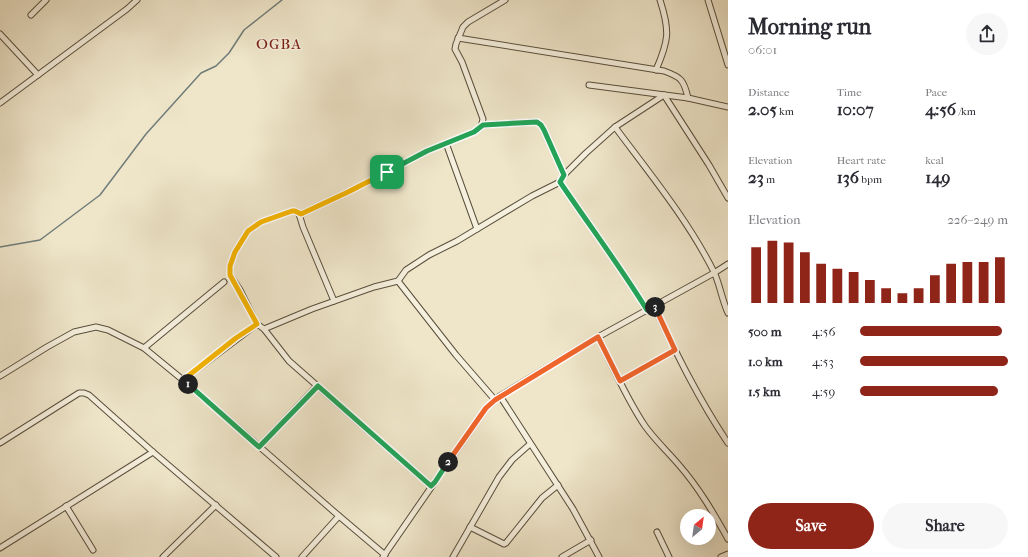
<!DOCTYPE html>
<meta charset="utf-8">
<style>
body{margin:0;font-family:"IM FELL French Canon",serif;background:#f7f7f7;color:#2b2b33;height:100vh;display:flex;flex-direction:column;font-size:15px;white-space:nowrap}
*{box-sizing:border-box;margin:0}
p{font-size:13px;color:#7c7c81}
.icon{flex:none;width:22px;height:22px;fill:none;stroke:currentColor;stroke-width:2;stroke-linecap:round;stroke-linejoin:round}
.map{position:relative;flex:1;overflow:hidden}
.drawer{display:flex;flex-direction:column;background:#fff;width:300px}
.drawer>*{flex:none}
.needle{width:26px;rotate:29deg}
.tools{position:absolute;left:680px;top:509px;display:grid;gap:8px}
.tools a{display:grid;place-items:center;width:36px;height:36px;border-radius:50%;background:#fff;box-shadow:0 4px 16px #0002;font-size:20px}
.pin{position:absolute;display:grid;place-items:center;width:34px;height:34px;color:#fff;margin:-17px;border-radius:8px;box-shadow:0 2px 6px #0006}
.km{position:absolute;width:20px;height:20px;margin:-10px;border-radius:50%;background:#222;color:#fff;font-size:11px;line-height:20px;text-align:center}
.round{display:grid;place-items:center;flex:none;width:42px;height:42px;border-radius:21px;background:#f7f7f7}
.head{display:flex;align-items:center;justify-content:space-between;height:68px;padding:0 20px}
h1{font-size:22px;font-weight:700;line-height:30px}
.metrics{display:grid;grid-template-columns:repeat(3,1fr);gap:6px;height:68px;padding:4px 20px}
.metrics div{display:grid;align-content:center}
.metrics b{font-size:17px;font-weight:700}
.metrics small{font-size:11px;font-weight:400}
.metrics p{font-size:11px}
.chart{height:112px;padding:8px 20px}
.chart p{display:flex;justify-content:space-between}
.chart svg{width:100%;height:72px;margin-top:4px;stroke:#8f2418;stroke-width:6}
.button{display:flex;gap:8px;margin-top:auto;padding:8px 20px}
.button a{flex:1;height:46px;border-radius:24px;background:#8f2418;color:#fff;font-size:16px;font-weight:700;line-height:46px;text-align:center}
.button a+a{background:#f7f7f7;color:#2b2b33}
ul{padding:0 20px;list-style:none;font-size:13px}
li{display:grid;grid-template-columns:64px 48px 1fr;align-items:center;height:30px}
li i{height:10px;border-radius:5px;background:#8f2418}
main{display:flex;flex:1;min-height:0}
.map>svg:first-child{display:block}
.lines{fill:none;stroke-linecap:round;stroke-linejoin:round}
.stream{stroke:#6f7c79;stroke-width:1.5}
.minor-casing{stroke:#594e3c;stroke-width:7}
.minor{stroke:#f5efdd;stroke-width:5}
.split-1-casing{stroke:#fff;stroke-width:8}
.split-2-casing{stroke:#fff;stroke-width:8}
.split-3-casing{stroke:#fff;stroke-width:8}
.split-4-casing{stroke:#fff;stroke-width:8}
.split-1{stroke:#f5b400;stroke-width:5}
.split-2{stroke:#22a559;stroke-width:5}
.split-3{stroke:#f0652b;stroke-width:5}
.split-4{stroke:#22a559;stroke-width:5}
.labels{text-anchor:middle;dominant-baseline:central;stroke-width:3;stroke-linejoin:round;paint-order:stroke}
.quarter-label{font-size:15px;letter-spacing:1px;fill:#7a1f14;stroke:#f5efdd}
</style>
<main>
<div class="map">
<svg width="728" height="557" viewBox="0 0 728 557">
<rect width="100%" height="100%" fill="#efe6ca"/>
<filter id="stains"><feTurbulence type="fractalNoise" baseFrequency=".005" numOctaves="4"/><feColorMatrix values="0 0 0 0 .2 0 0 0 0 .09 0 0 0 0 .02 0 0 0 .5 -.17"/></filter>
<radialGradient id="worn" r=".72"><stop offset=".6" stop-color="#630" stop-opacity="0"/><stop offset="1" stop-color="#630" stop-opacity=".3"/></radialGradient>
<g class="lines">
<path class="stream" d="M 0,247 L 40,240 L 100,195 L 146,134 L 201,73 L 216,66 L 229,53 L 244,30 L 282,0"/>
<g class="minor-casing">
<g id="minor">
<path d="M 708,0 L 728,65"/>
<path d="M 31,15 L 46,0"/>
<path d="M 0,34 L 38,75"/>
<path d="M 458,38 L 664,71 C 681,77 684,80 688,98"/>
<path d="M 656,70 C 669,40 670,31 660,0"/>
<path d="M 589,85 L 688,98 L 728,107"/>
<path d="M 0,103 L 127,9 L 137,0"/>
<path d="M 483,125 L 537,122 L 541,125 L 544,130 L 564,175"/>
<path d="M 615,127 C 650,174 688,220 714,272 C 720,285 722,300 728,313"/>
<path d="M 446,143 L 477,229"/>
<path d="M 560,182 C 589,225 620,266 647,310"/>
<path d="M 299,214 L 303,227 L 334,301"/>
<path d="M 398,281 L 456,355 L 495,400"/>
<path d="M 654,306 C 676,353 699,400 728,443"/>
<path d="M 264,329 L 312,309 L 374,287 L 398,281 L 406,270 L 429,255 L 457,241 L 532,196 L 560,182 L 564,175 L 586,153 L 615,127 L 664,95 L 709,165 L 728,198"/>
<path d="M 598,337 C 613,367 626,398 645,426 C 655,440 668,452 679,465 C 699,488 713,512 728,539"/>
<path d="M 144,348 L 224,282"/>
<path d="M 0,376 L 47,347 L 74,332 L 96,327 L 108,330 L 144,348 L 183,380 L 339,516 L 385,555"/>
<path d="M 183,380 L 257,324"/>
<path d="M 620,381 L 675,350"/>
<path d="M 500,396 L 573,509 L 599,557"/>
<path d="M 0,443 L 79,393 L 84,393 L 89,395 L 153,452 L 276,557"/>
<path d="M 259,447 L 317,386"/>
<path d="M 431,486 L 289,361 L 264,329 L 257,324 L 240,290 L 230,275 L 230,266 L 235,252 L 248,231 L 261,222 L 292,211 L 295,211 L 301,214 L 348,192 L 427,151 L 474,132 L 481,127 L 483,119 L 462,62 L 455,49 L 456,44 L 463,27 L 468,22 L 505,0"/>
<path d="M 66,506 L 93,550"/>
<path d="M 470,527 L 504,544 L 506,543 L 542,498 L 558,485"/>
<path d="M 657,532 L 669,557"/>
<path d="M 0,548 L 153,452"/>
<path d="M 163,557 L 216,505"/>
<path d="M 302,557 L 339,516"/>
<path d="M 383,557 L 486,408 L 500,396 L 598,337 L 714,273 L 728,264"/>
<path d="M 453,557 L 499,477 L 512,460 L 530,444"/>
<path d="M 562,557 L 591,540"/>
<path d="M 721,557 L 728,554"/>
</g>
</g>
<use href="#minor" class="minor"/>
</g>
<g class="lines">
<g class="split-1-casing">
<path id="split-1" d="M 188,384 L 183,380 L 236,338 L 257,324 L 230,275 L 230,266 L 235,252 L 248,231 L 261,222 L 292,211 L 295,211 L 301,214 L 348,192 L 387,172"/>
</g>
<g class="split-2-casing">
<path id="split-2" d="M 188,384 L 259,447 L 318,386 L 431,486 L 435,482 L 448,462"/>
</g>
<g class="split-3-casing">
<path id="split-3" d="M 448,462 L 486,408 L 495,400 L 598,337 L 620,381 L 675,350 L 655,307"/>
</g>
<g class="split-4-casing">
<path id="split-4" d="M 387,172 L 427,151 L 474,132 L 483,125 L 537,122 L 541,125 L 544,130 L 564,175 L 560,182 C 589,225 620,266 647,310 L 654,306 L 655,307"/>
</g>
<use href="#split-1" class="split-1"/>
<use href="#split-2" class="split-2"/>
<use href="#split-3" class="split-3"/>
<use href="#split-4" class="split-4"/>
</g>
<g class="labels">
<g class="quarter-label">
<text x="279" y="44">OGBA</text>
</g>
</g>
<rect width="100%" height="100%" filter="url(#stains)"/>
<rect width="100%" height="100%" fill="url(#worn)"/>
</svg>
<div class="tools">
<a><svg class="needle" viewBox="-14 -14 28 28"><path d="M0-13l5 13h-10z" fill="#e53935"/><path d="M0 13l5-13h-10z" fill="#7c7c81"/></svg></a>
</div>
<div class="pin" style="left:387px;top:172px;background:#1e9e55"><svg class="icon" aria-label="arrive" viewBox="0 0 24 24"><path d="M6 21V4h12l-3 4 3 4H6"/></svg></div>
<b class="km" style="left:188px;top:384px">1</b>
<b class="km" style="left:448px;top:462px">2</b>
<b class="km" style="left:655px;top:307px">3</b>
</div>
<section class="drawer">
<div class="head"><div><h1>Morning run</h1><p>06:01</p></div><a class="round"><svg class="icon" aria-label="share" viewBox="0 0 24 24"><path d="M12 15V3M7 8l5-5 5 5M5 13v7h14v-7"/></svg></a></div>
<div class="metrics">
<div><p>Distance</p><b>2.05<small> km</small></b></div>
<div><p>Time</p><b>10:07</b></div>
<div><p>Pace</p><b>4:56<small> /km</small></b></div>
</div>
<div class="metrics">
<div><p>Elevation</p><b>23<small> m</small></b></div>
<div><p>Heart rate</p><b>136<small> bpm</small></b></div>
<div><p>kcal</p><b>149</b></div>
</div>
<div class="chart"><p><span>Elevation</span>226–249 m</p>
<svg viewBox="0 0 160 44" preserveAspectRatio="none"><path d="M5 44V10M15 44V6M25 44V7M35 44V13M45 44V20M55 44V23M65 44V25M75 44V30M85 44V35M95 44V38M105 44V35M115 44V27M125 44V20M135 44V19M145 44V19M155 44V16"/></svg>
</div>
<ul>
<li><b>500 m</b>4:56<i style="width:96%"></i></li>
<li><b>1.0 km</b>4:53<i style="width:100%"></i></li>
<li><b>1.5 km</b>4:59<i style="width:93%"></i></li>
</ul>
<div class="button"><a>Save</a><a>Share</a></div>
</section>
</main>
